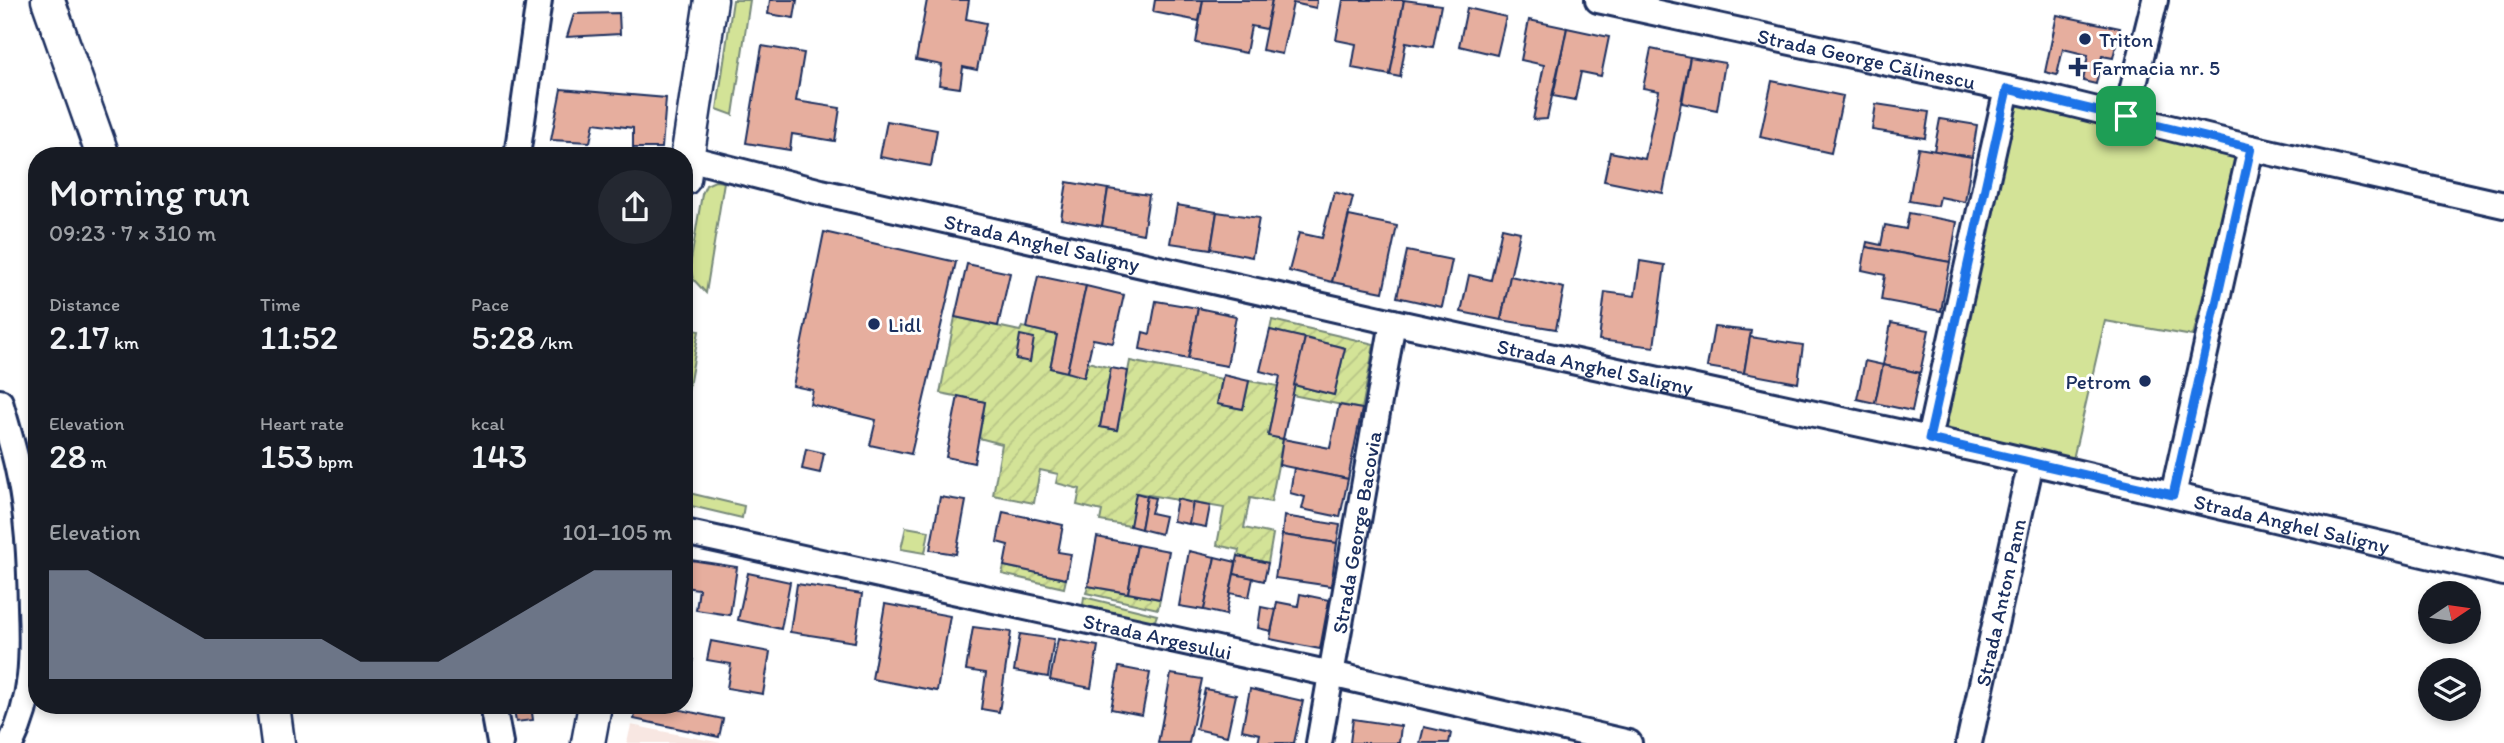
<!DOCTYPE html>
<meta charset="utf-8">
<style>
body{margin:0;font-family:Itim,sans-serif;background:#242831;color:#f1f3f6;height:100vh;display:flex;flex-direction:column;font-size:26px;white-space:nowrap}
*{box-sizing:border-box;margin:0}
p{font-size:23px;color:#9ea1a6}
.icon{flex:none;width:38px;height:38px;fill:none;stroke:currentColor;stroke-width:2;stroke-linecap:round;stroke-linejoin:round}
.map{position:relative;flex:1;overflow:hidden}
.panel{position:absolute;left:28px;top:147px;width:665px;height:567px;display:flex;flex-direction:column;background:#171b24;border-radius:28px;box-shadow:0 4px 10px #0003}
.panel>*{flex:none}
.needle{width:46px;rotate:77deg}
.controls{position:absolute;left:2418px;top:581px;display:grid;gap:14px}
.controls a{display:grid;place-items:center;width:63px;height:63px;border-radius:50%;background:#171b24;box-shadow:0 4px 10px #0003;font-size:35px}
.pin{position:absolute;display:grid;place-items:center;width:60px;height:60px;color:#fff;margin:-30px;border-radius:14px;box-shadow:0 4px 10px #0006}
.round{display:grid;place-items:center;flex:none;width:74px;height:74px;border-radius:37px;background:#242831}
.summary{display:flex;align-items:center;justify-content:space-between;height:119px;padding:0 21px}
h1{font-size:38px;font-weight:600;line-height:52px}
.metrics{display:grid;grid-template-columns:repeat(3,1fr);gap:10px;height:119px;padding:7px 21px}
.metrics div{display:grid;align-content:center}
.metrics b{font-size:35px;font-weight:600}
.metrics small{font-size:19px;font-weight:400}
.metrics p{font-size:19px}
.chart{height:196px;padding:14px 21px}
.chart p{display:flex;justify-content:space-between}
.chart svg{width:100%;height:126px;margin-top:7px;fill:#919bb2;opacity:.7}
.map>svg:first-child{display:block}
.built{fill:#f8e7e2}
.green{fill:#d3e397;stroke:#77897a;stroke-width:2}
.garden{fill:url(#garden-furrows);stroke:#77897a;stroke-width:2}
.building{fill:#e6ae9e;stroke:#1b2f5e;stroke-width:2}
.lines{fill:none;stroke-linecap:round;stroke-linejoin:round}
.minor-casing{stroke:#1b2f5e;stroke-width:30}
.major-casing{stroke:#1b2f5e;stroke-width:37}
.minor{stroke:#fff;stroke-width:24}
.major{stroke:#fff;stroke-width:32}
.route-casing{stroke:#fff;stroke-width:14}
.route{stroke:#1a73e8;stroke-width:9}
.poi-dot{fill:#1b2f5e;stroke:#fff;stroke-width:2.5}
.labels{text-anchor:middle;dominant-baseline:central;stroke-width:6;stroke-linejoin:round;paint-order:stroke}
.poi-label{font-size:21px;fill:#1b2f5e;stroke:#fff;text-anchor:start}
.street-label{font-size:21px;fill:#1b2f5e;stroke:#fff}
</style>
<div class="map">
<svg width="2504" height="743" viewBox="0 0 2504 743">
<defs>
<pattern id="garden-furrows" width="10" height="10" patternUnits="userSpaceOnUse" patternTransform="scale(1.75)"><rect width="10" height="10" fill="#d3e397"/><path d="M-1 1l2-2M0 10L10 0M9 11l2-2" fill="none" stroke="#b5c385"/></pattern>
</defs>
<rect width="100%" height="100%" fill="#fff"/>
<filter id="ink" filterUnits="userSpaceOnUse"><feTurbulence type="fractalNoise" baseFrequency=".0143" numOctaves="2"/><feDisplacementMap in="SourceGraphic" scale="14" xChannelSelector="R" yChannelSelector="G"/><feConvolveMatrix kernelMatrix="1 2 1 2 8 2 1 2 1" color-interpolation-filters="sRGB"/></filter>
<g filter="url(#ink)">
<path class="built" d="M 631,725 L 721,743 L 627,743 Z"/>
<g class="green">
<path d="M 733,0 L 750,0 L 733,115 L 717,109 Z"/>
<path d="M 2012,101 L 2238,155 L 2193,336 L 2105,321 L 2073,459 L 1937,428 Z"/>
<path d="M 715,181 L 724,182 L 706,293 L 693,279 L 690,266 L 702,194 L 706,185 Z"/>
<path d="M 684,328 L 699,331 L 684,414 Z"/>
<path d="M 689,493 L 744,506 L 742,518 L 687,505 Z"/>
<path d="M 906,527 L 929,531 L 925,553 L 901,549 Z"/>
<path d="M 1084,597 L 1157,615 L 1154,623 L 1083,605 Z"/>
</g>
<g class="garden">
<path d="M 955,317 L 1020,331 L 1022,327 L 1057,335 L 1050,368 L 1084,377 L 1088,362 L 1111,368 L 1100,427 L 1117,430 L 1130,361 L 1222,379 L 1217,404 L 1243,409 L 1249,381 L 1278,386 L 1268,435 L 1283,439 L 1271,502 L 1250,498 L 1244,528 L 1273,534 L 1268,563 L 1238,556 L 1239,550 L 1217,545 L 1224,508 L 1137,493 L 1130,526 L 1100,521 L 1102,511 L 1077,505 L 1080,489 L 1056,483 L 1058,474 L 1040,470 L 1034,503 L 993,495 L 1002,444 L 979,438 L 985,402 L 940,393 Z"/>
<path d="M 1272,320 L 1374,344 L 1362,409 L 1292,395 L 1294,385 L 1334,395 L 1345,348 L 1270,330 Z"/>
<path d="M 1004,566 L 1066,579 L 1064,588 L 1002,574 Z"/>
<path d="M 1088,586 L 1160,599 L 1158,609 L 1086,593 Z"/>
</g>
<g class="building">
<path d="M 770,0 L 797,0 L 794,18 L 768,14 Z"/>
<path d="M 927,0 L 969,0 L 966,19 L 986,23 L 977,70 L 963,67 L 960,88 L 939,85 L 942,65 L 916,60 Z"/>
<path d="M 1155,0 L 1203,0 L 1199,21 L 1153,12 Z"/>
<path d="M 1203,0 L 1272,0 L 1266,29 L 1251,26 L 1246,53 L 1196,43 Z"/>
<path d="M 1272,0 L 1317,0 L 1316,8 L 1293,3 L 1282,54 L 1262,50 Z"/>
<path d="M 1343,0 L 1404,0 L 1390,75 L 1352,68 L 1356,44 L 1336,40 Z"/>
<path d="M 1404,0 L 1441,5 L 1433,47 L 1406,42 L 1400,77 L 1390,75 Z"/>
<path d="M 1467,8 L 1506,17 L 1497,55 L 1459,46 Z"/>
<path d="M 619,13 L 620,34 L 567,37 L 574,14 Z"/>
<path d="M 2057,15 L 2120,28 L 2113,58 L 2102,56 L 2096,84 L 2083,81 L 2088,55 L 2063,49 L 2057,75 L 2045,72 Z"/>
<path d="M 1529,20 L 1567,28 L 1547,119 L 1533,120 L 1544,65 L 1521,60 Z"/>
<path d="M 1567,28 L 1609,37 L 1601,76 L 1581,72 L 1575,100 L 1553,96 Z"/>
<path d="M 762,46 L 804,53 L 796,101 L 840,108 L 835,141 L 792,134 L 790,150 L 746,143 Z"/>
<path d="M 1651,49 L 1690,57 L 1663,193 L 1604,181 L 1610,152 L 1645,159 L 1659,91 L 1643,88 Z"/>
<path d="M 1690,57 L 1725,63 L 1717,110 L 1682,103 Z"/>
<path d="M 1772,81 L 1843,96 L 1831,153 L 1760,137 Z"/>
<path d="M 561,89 L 666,98 L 662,148 L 633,148 L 633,128 L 594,123 L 590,142 L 551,140 Z"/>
<path d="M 1876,104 L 1929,112 L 1925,138 L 1872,130 Z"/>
<path d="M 1940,119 L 1977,125 L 1972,157 L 1934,151 Z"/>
<path d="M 887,121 L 937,130 L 931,166 L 880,157 Z"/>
<path d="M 1918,148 L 1972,157 L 1965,202 L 1940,197 L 1938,206 L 1909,201 Z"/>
<path d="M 1067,182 L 1108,189 L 1102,226 L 1061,219 Z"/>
<path d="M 1108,189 L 1149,195 L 1143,234 L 1102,226 Z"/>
<path d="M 1334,192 L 1353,197 L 1332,282 L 1289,271 L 1299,233 L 1322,238 Z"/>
<path d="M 1177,205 L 1217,212 L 1211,249 L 1170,243 Z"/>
<path d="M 1217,212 L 1259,218 L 1252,257 L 1211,249 Z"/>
<path d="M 1909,213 L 1957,222 L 1950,262 L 1866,247 L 1867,242 L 1881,245 L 1885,225 L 1906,229 Z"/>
<path d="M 1349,216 L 1397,226 L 1383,292 L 1332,282 Z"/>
<path d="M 1502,228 L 1520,232 L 1501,320 L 1461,312 L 1469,275 L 1491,280 Z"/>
<path d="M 824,232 L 956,262 L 911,454 L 870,445 L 876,420 L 810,404 L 813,390 L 793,386 Z"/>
<path d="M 1866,247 L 1950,262 L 1941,311 L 1881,300 L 1885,275 L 1862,270 Z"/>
<path d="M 1407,251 L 1452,260 L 1442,307 L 1397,297 Z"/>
<path d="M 1640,261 L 1665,265 L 1654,347 L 1599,340 L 1605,292 L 1635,296 Z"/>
<path d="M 967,264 L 1010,273 L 998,326 L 955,317 Z"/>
<path d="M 1038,276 L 1086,286 L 1067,372 L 1050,368 L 1057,335 L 1027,328 Z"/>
<path d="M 1510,276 L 1564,288 L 1556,329 L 1501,320 Z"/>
<path d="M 1086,286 L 1124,295 L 1113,343 L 1093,339 L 1084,377 L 1067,372 Z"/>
<path d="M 1156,301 L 1198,308 L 1188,359 L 1140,349 L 1143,332 L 1150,334 Z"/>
<path d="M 1198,308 L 1236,316 L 1227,366 L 1188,359 Z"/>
<path d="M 1891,323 L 1929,330 L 1920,373 L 1883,365 Z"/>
<path d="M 1714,327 L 1751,331 L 1744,373 L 1707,367 Z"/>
<path d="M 1270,330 L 1305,338 L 1283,439 L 1268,436 L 1280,376 L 1260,371 Z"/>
<path d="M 1020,335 L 1034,338 L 1030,362 L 1016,359 Z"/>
<path d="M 1750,337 L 1803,345 L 1798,383 L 1744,373 Z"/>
<path d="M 1305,338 L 1345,348 L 1334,395 L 1294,385 Z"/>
<path d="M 1865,361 L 1883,365 L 1875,403 L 1857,399 Z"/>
<path d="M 1883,365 L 1920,373 L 1912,411 L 1875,403 Z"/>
<path d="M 1111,368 L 1128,371 L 1117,430 L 1100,427 Z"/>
<path d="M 1223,375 L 1249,381 L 1243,409 L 1217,404 Z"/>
<path d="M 958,396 L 985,402 L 974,463 L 946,457 Z"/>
<path d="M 1339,405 L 1362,409 L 1348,479 L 1279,465 L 1283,439 L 1330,448 Z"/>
<path d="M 806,449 L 824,453 L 820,473 L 802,469 Z"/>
<path d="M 1294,468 L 1348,479 L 1340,517 L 1302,509 L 1305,497 L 1290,493 Z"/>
<path d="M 1136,493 L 1147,496 L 1141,529 L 1130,526 Z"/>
<path d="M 1147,496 L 1155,498 L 1151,513 L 1165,516 L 1161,534 L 1141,529 Z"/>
<path d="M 940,497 L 966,501 L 956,554 L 930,550 Z"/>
<path d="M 1177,499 L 1193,503 L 1189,524 L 1173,521 Z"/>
<path d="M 1193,503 L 1210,506 L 1206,527 L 1189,524 Z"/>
<path d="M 1003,512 L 1063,525 L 1058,552 L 1071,554 L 1066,579 L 1004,566 L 1008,545 L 997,542 Z"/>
<path d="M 1284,516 L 1340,525 L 1337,543 L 1282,535 Z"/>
<path d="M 1282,535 L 1337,543 L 1331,586 L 1275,578 Z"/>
<path d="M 1097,537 L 1137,545 L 1128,593 L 1088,586 Z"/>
<path d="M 1137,545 L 1169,551 L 1160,599 L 1128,593 Z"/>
<path d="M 1189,551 L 1215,557 L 1204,610 L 1179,606 Z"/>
<path d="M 1238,556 L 1268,563 L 1264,581 L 1234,574 Z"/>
<path d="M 1215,557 L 1236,562 L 1226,615 L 1204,610 Z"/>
<path d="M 684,559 L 737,567 L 730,615 L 696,610 L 699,589 L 684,587 Z"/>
<path d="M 748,573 L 790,582 L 781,629 L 738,620 Z"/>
<path d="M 1234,574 L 1253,578 L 1249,597 L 1230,593 Z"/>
<path d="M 797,584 L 862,594 L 855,642 L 790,632 Z"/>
<path d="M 1300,594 L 1329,600 L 1320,649 L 1270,639 L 1277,602 L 1298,606 Z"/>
<path d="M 885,604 L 950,616 L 937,691 L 872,679 Z"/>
<path d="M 1261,607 L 1276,610 L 1271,631 L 1258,628 Z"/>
<path d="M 973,627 L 1011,632 L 999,712 L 981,709 L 986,673 L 966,670 Z"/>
<path d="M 1020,634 L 1054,639 L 1048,677 L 1014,671 Z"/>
<path d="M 1058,639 L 1098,646 L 1091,688 L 1050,680 Z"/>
<path d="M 711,641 L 770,652 L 763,694 L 727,688 L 731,664 L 707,660 Z"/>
<path d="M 684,658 L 693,660 L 689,678 L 684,677 Z"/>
<path d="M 1119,667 L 1150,673 L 1142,715 L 1111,709 Z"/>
<path d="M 1171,674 L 1202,679 L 1189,743 L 1158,743 Z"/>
<path d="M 1205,689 L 1236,695 L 1227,736 L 1196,729 Z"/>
<path d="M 1250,689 L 1303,701 L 1294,743 L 1258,743 L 1260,734 L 1242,730 Z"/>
<path d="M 513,705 L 531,705 L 533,720 L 516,722 Z"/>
<path d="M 637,705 L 673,705 L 672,708 L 723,719 L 719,737 L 634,719 Z"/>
<path d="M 1353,719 L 1401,726 L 1399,743 L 1350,743 Z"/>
<path d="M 1424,727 L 1451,733 L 1449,743 L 1420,743 Z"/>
</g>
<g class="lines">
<g class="minor-casing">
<g id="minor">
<path id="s1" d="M 1598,0 L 2040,96 L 2251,148 L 2504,205"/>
<path d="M 2126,116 L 2155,0"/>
<path d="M 517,156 L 539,0"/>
<path id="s2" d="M 688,158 L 821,192 L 1393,322 L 1989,452 L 2504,573"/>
<path d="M 0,402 C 6,424 13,446 18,469 C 28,514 30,561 31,607 C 33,657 33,698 11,743"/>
<path d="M 1929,439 L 2007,89"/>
<path d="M 2173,495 L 2251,148"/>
<path id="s3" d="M 684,532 L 1331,674 L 1629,743"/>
<path d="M 493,705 L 500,743"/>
<path id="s4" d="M 1319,743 L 1393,322"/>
<path id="s5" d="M 1969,743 L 2031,462"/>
</g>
</g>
<g class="major-casing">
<g id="major">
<path d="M 48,0 L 103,156"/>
<path d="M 684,179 L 711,0"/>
<path d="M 273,705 L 278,743"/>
<path d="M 588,743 L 595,705"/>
</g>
</g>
<use href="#minor" class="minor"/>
<use href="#major" class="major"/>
</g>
</g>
<g class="lines" filter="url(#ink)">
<g class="route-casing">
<path id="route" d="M 2007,89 L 2251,148 L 2173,495 L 1929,439 Z"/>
</g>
<use href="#route" class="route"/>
</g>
<g class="poi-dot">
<circle cx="2085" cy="39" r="7"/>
<path d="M2074.5 56.5h7v7h7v7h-7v7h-7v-7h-7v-7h7z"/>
<circle cx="874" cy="324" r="7"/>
<circle cx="2145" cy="381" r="7"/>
</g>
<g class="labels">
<g class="poi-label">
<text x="2099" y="39">Triton</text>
<text x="2092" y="67">Farmacia nr. 5</text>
<text x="888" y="324">Lidl</text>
<text x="2131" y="381" text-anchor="end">Petrom</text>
</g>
<g class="street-label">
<text stroke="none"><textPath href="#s1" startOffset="275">Strada George Călinescu</textPath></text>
<text stroke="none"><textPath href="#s2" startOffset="364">Strada Anghel Saligny</textPath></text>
<text stroke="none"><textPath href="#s2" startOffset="931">Strada Anghel Saligny</textPath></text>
<text stroke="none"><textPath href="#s2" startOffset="1645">Strada Anghel Saligny</textPath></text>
<text stroke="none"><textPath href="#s4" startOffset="214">Strada George Bacovia</textPath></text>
<text stroke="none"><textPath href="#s5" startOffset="144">Strada Anton Pann</textPath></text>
<text stroke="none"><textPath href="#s3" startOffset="485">Strada Argeșului</textPath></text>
</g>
</g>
</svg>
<div class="controls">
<a><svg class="needle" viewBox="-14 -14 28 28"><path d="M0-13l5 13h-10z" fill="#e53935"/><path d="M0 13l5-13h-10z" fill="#9ea1a6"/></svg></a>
<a><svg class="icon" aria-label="layers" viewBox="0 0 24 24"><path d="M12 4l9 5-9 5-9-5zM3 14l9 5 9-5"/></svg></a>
</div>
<div class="pin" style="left:2126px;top:116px;background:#1e9e55"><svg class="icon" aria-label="arrive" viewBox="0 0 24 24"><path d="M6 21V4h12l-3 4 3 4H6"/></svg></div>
<section class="panel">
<div class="summary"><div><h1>Morning run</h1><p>09:23 · 7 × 310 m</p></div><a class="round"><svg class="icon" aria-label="share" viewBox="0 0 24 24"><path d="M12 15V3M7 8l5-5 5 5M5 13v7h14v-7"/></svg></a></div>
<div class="metrics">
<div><p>Distance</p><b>2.17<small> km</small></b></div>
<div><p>Time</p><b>11:52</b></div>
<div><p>Pace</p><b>5:28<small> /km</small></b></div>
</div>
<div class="metrics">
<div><p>Elevation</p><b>28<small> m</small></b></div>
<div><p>Heart rate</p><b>153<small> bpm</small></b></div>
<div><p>kcal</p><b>143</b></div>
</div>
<div class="chart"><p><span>Elevation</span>101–105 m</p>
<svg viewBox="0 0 160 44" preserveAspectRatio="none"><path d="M0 44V6L10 6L20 14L30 22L40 30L50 30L60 30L70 30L80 38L90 38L100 38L110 30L120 22L130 14L140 6L150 6L160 6V44z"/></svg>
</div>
</section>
</div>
